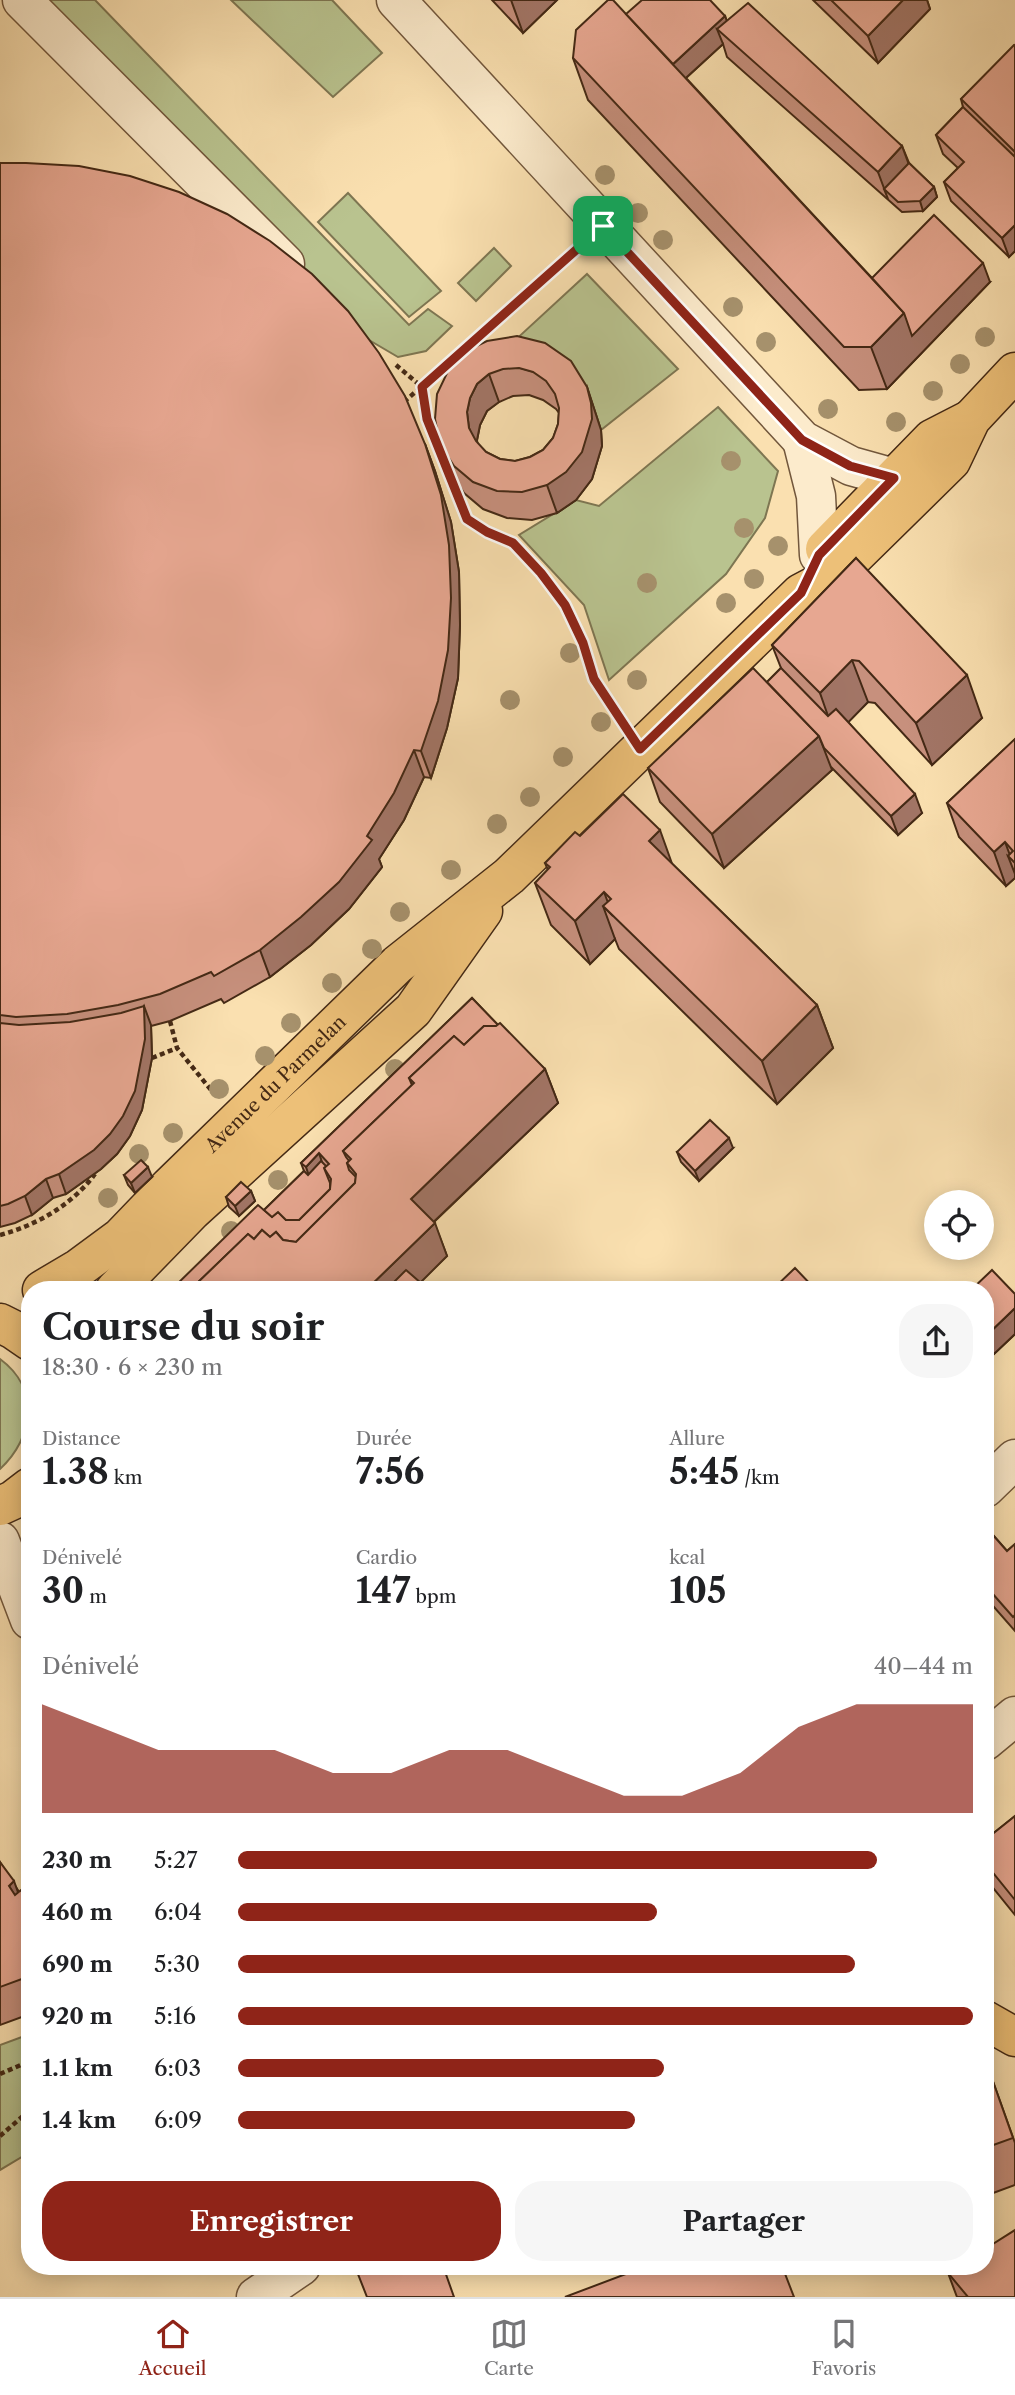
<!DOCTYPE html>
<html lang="fr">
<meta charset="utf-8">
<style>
body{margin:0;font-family:"Libre Caslon Text",serif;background:#f6f6f6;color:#202124;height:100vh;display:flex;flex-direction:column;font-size:26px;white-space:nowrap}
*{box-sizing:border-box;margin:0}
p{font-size:23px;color:#757577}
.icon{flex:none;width:38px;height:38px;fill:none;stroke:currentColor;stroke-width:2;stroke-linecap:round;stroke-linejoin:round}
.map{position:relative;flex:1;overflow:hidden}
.details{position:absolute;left:21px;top:1281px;width:973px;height:994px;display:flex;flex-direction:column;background:#fff;border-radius:28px;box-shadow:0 4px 18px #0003}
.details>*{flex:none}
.controls{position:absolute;left:924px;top:1190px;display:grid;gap:14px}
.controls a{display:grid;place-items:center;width:70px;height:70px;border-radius:50%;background:#fff;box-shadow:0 4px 18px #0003;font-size:35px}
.pin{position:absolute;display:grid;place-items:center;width:60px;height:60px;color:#fff;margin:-30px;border-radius:14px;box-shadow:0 4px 10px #0006}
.round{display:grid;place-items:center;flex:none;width:74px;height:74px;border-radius:28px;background:#f6f6f6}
.headline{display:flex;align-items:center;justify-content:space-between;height:119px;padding:0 21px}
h1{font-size:38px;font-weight:800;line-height:52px}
.stats{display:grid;grid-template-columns:repeat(3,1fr);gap:10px;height:119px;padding:7px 21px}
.stats div{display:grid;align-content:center}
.stats b{font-size:35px;font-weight:800}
.stats small{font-size:19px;font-weight:400}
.stats p{font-size:19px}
.chart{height:196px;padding:14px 21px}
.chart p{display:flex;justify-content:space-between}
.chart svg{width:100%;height:126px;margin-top:7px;fill:#8f2418;opacity:.7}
.cta{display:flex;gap:14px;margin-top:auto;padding:14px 21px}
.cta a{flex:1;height:80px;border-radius:28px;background:#8f2418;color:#fff;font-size:28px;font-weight:800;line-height:80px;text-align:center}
.cta a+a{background:#f6f6f6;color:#202124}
ul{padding:0 21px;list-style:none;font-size:23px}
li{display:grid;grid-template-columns:112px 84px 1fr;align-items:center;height:52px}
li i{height:18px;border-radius:9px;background:#8f2418}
.menu{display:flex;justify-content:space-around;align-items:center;height:98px;border-top:2px solid #e0e0e0;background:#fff;font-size:19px;color:#757577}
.menu a{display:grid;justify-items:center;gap:4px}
.menu .selected{color:#8f2418}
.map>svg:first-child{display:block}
.green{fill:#b9c38f;stroke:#7e7652;stroke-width:2}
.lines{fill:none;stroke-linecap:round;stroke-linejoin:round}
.minor-casing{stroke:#72573c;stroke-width:41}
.major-casing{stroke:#442915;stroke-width:41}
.path{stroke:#442915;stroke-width:4.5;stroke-dasharray:5 3.5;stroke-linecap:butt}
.minor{stroke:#fcebcc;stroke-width:38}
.major{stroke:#edc078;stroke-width:38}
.tree{fill:#a6916c}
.wall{fill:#c7907d;stroke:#442915;stroke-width:2;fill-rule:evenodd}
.shaded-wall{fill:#a27566;stroke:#442915;stroke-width:2}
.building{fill:#e7a791;stroke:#442915;stroke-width:2;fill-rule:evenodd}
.route-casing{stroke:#fff;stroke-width:14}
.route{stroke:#8f2418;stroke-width:9}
.labels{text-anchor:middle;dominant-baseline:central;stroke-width:5;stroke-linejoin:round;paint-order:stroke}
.street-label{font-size:19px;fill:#442915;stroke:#fcebcc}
</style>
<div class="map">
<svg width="1015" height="2297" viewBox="0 0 1015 2297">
<rect width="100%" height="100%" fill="#fae0b0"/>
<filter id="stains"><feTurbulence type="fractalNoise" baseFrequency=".00286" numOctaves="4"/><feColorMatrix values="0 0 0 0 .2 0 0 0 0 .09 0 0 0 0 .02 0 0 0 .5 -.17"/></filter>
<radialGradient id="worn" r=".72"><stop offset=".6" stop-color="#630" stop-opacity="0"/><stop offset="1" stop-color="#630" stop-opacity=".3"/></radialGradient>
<g class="green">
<path d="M 35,0 L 95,0 L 409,325 L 428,309 L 452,326 L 426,351 L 398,357 L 369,340 Z"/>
<path d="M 231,0 L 332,0 L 382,53 L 333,97 Z"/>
<path d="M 348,193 L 441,291 L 409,317 L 318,222 Z"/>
<path d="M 494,248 L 511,266 L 476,301 L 458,283 Z"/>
<path d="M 587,274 L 678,369 L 601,430 L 486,367 Z"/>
<path d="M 718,407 L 778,471 L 765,518 L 726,574 L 609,680 L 584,605 L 519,535 L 576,500 L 599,506 Z"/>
<path d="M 0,1359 C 40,1388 34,1438 0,1469 Z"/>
<path d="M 30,2034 L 30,2152 L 0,2170 L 0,2045 Z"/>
</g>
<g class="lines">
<g class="minor-casing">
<g id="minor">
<path d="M 22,0 L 285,264"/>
<path d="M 396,0 L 802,440 L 851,466 L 894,478"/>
<path d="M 802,440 L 816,496 L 819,555"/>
<path d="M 985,1488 L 1015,1459"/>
<path d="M 0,1541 L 30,1620"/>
<path d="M 985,1741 L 1015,1716"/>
<path d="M 256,2297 L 301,2266"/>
</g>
</g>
<g class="major-casing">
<g id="major">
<path d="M 825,549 L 932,439 L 971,419"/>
<path id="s1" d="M 42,1290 L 79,1268 L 121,1237 L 170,1186 L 398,964 L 509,876 L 801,593 L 835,575 L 951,461 L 971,419 L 1015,372"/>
<path d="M 115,1290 L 192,1211 L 413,1010 L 483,911"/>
<path d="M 0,1323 L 14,1330 L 30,1341"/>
<path d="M 0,1506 L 13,1500 L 30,1487"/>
<path d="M 985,2020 L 1015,2037"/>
</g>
</g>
<g class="path">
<path d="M 396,365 L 422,387 L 427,419 L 467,519 L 487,532 L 513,543 L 541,573 L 565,605 L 583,643 L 594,679 L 619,716"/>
<path d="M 404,402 L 573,252"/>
<path d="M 170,1021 L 177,1048 L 211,1090"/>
<path d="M 152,1058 L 177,1048"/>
<path d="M 0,1235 C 37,1225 72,1205 95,1174"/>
<path d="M 0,2074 L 30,2061"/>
<path d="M 0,2136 L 30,2110"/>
</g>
<use href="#minor" class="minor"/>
<use href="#major" class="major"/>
</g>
<g class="tree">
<circle cx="605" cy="175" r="10"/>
<circle cx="638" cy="213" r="10"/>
<circle cx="663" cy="240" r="10"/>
<circle cx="733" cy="307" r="10"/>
<circle cx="985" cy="337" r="10"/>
<circle cx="766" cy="342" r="10"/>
<circle cx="960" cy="364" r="10"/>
<circle cx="933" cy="391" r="10"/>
<circle cx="828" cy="409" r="10"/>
<circle cx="896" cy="422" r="10"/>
<circle cx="731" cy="461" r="10"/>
<circle cx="744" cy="528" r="10"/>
<circle cx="778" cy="546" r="10"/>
<circle cx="754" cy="579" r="10"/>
<circle cx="647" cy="583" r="10"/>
<circle cx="726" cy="603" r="10"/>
<circle cx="570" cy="653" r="10"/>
<circle cx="637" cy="680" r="10"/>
<circle cx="510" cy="700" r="10"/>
<circle cx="601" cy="722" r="10"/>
<circle cx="563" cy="757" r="10"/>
<circle cx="530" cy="797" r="10"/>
<circle cx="497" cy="824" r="10"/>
<circle cx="451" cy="870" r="10"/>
<circle cx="400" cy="912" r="10"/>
<circle cx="372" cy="949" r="10"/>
<circle cx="332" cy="983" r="10"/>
<circle cx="291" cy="1023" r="10"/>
<circle cx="265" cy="1056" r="10"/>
<circle cx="395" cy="1069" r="10"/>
<circle cx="219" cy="1089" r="10"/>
<circle cx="173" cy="1133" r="10"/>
<circle cx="139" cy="1154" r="10"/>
<circle cx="278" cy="1180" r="10"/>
<circle cx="108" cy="1198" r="10"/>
<circle cx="231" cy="1231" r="10"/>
</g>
<g class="wall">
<path d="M 492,0 L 557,0 L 523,33 Z"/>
<path d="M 813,0 L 927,0 L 930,9 L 878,63 Z"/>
<path d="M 626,14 L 725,16 L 727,22 L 902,146 L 909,163 L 934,187 L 937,197 L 923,211 L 902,212 L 727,57 L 723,44 L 686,78 L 872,278 L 990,282 L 887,389 L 859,390 L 588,100 L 573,58 Z"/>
<path d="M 1015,45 L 1015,251 L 1009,257 L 951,201 L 944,182 L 958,168 L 943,154 L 936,135 L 963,107 L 961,99 Z"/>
<path d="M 0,163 L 425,444 L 435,471 L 451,522 L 459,572 L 460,625 L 458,678 L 447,728 L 431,778 L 424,777 L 404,820 L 379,859 L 382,867 L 349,909 L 311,945 L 270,977 L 224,1003 L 221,999 L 170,1021 L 151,1026 L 152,1058 L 142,1110 L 130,1136 L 117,1154 L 101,1169 L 66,1194 L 53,1198 L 32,1215 L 15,1223 L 0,1227 Z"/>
<path d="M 464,352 L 587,387 L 601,430 L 602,446 L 592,479 L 576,500 L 557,513 L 532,520 L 507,518 L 483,509 L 464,493 L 450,471 L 440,444 ZM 529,395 L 543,400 L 556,409 L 559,413 L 558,424 L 553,438 L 543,450 L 530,457 L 515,461 L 500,459 L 486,452 L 477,443 L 477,440 L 480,425 L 487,411 L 499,402 L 513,396 Z"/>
<path d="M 856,558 L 982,718 L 932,765 L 875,703 L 868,702 L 848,722 L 922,813 L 898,835 L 831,767 L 832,770 L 724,868 L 660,802 L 648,768 L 767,682 L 781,668 L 772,645 Z"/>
<path d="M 1015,739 L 1015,878 L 1006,886 L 959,837 L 947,803 Z"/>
<path d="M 580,836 L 672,864 L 817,1005 L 833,1048 L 777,1104 L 619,949 L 615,939 L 590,964 L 551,925 L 535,883 L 548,870 L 545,863 Z"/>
<path d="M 472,998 L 498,1025 L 545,1069 L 558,1103 L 434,1222 L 447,1256 L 420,1282 L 264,1210 L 304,1171 L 301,1163 Z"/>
<path d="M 733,1148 L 699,1181 L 681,1162 L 677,1152 Z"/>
<path d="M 124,1175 L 152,1177 L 135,1193 L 128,1185 Z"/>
<path d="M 251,1191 L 255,1201 L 239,1216 L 229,1207 L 226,1197 Z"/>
<path d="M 985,1290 L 1015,1294 L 1015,1334 L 994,1354 L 985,1346 Z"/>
<path d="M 985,1526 L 1007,1551 L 1015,1544 L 1015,1631 L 987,1599 L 985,1600 Z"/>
<path d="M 1015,1816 L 1015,1915 L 985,1878 L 985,1840 Z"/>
<path d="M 0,1862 L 30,1909 L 30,2014 L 0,2025 Z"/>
<path d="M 990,2073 L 1015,2143 L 1015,2185 L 985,2196 L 985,2075 Z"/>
<path d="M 948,2273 L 1015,2297 L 957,2297 Z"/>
</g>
<g class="shaded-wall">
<path d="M 511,0 L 557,0 L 523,33 Z"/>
<path d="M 903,0 L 927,0 L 930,9 L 878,63 L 868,36 Z"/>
<path d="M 725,16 L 732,35 L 717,29 L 723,44 L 677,86 L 669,68 Z"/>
<path d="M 902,146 L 912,173 L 884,189 L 888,199 L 878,172 Z"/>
<path d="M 934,187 L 937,197 L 923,211 L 920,201 Z"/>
<path d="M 1015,225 L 1015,251 L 1009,257 L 1002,238 Z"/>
<path d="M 983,263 L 990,282 L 887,389 L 871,347 L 904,313 Z"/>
<path d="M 489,374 L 499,402 L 487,411 L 480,425 L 477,440 L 479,455 L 469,428 L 467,412 L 470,398 L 477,384 Z"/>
<path d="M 587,387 L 601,430 L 602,446 L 592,479 L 576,500 L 557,513 L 547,485 Z"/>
<path d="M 425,444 L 435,471 L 451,522 L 459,572 L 460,625 L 458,678 L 447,728 L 431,778 L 421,751 Z"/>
<path d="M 852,660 L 868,702 L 835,736 L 820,693 Z"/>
<path d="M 967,675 L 982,718 L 932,765 L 916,723 Z"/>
<path d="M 819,736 L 832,770 L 724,868 L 712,834 Z"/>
<path d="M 414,750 L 424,777 L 404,820 L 379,859 L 382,867 L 349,909 L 311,945 L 270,977 L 260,950 L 367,836 Z"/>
<path d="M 915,794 L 922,813 L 898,835 L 891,816 Z"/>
<path d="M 660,830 L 675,872 L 649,841 Z"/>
<path d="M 1005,842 L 1011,858 L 1008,856 L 1015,874 L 1015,878 L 1006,886 L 994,852 Z"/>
<path d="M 604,892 L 613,916 L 603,906 L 615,939 L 590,964 L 575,921 Z"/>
<path d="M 817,1005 L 833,1048 L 777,1104 L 762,1061 Z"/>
<path d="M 144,1006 L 151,1025 L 152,1058 L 142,1110 L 130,1136 L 117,1154 L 101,1169 L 66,1194 L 59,1174 Z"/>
<path d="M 545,1069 L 558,1103 L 423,1232 L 411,1199 Z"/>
<path d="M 729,1138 L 733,1148 L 699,1181 L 695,1171 Z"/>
<path d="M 319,1153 L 328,1180 L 315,1194 L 306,1167 Z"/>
<path d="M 148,1167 L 152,1177 L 135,1193 L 131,1183 Z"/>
<path d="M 46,1179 L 53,1198 L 32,1215 L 25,1196 Z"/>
<path d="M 251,1191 L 255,1201 L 239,1216 L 235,1206 Z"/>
<path d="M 435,1223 L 447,1256 L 413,1290 L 366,1290 Z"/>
<path d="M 1015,1308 L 1015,1334 L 994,1354 L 987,1335 Z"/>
<path d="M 14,1881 L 26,1915 L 9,1886 Z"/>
</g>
<g class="building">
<path d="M 608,0 L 613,0 L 904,313 L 871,347 L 844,347 L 573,58 L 576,30 Z"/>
<path d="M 642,0 L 710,0 L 725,16 L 673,64 L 626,14 Z"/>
<path d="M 831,0 L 903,0 L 868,36 Z"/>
<path d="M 748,3 L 902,146 L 878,172 L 717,29 Z"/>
<path d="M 1014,45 L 1015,45 L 1015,152 L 961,99 Z"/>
<path d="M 963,107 L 1015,157 L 1015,225 L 1002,238 L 944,182 L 964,162 L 936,135 Z"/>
<path d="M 0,163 L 26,163 L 79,166 L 130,176 L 179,192 L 227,214 L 270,241 L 312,274 L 348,311 L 379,353 L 405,396 L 425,444 L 441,495 L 449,545 L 451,598 L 448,650 L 438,701 L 421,751 L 414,750 L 394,793 L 367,836 L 372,840 L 339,882 L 301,917 L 260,950 L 214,976 L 211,972 L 160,994 L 118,1005 L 67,1014 L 16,1017 L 0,1015 Z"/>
<path d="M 909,163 L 934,187 L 920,201 L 898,202 L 884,189 Z"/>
<path d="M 934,215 L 983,263 L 912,336 L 904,313 L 872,278 Z"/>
<path d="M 517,336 L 545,343 L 571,361 L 587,387 L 591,403 L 592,419 L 582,452 L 566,472 L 547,485 L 522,492 L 497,491 L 473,482 L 454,466 L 440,444 L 435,419 L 437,394 L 448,371 L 464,352 L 487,341 ZM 519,368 L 533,372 L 546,381 L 555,394 L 559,408 L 558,424 L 553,438 L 543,450 L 530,457 L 515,461 L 500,459 L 486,452 L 476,441 L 469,428 L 467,412 L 470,398 L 477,384 L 489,374 L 503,369 Z"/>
<path d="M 856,558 L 967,675 L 916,723 L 859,661 L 852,660 L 820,693 L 772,645 Z"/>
<path d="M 753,668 L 819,736 L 712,834 L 648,768 Z"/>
<path d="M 781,668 L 828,716 L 836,709 L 915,794 L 891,816 L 824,748 L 819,736 L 767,682 Z"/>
<path d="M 1015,739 L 1015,863 L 1008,856 L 1013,851 L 1005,842 L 994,852 L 947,803 Z"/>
<path d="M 623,794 L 660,830 L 649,841 L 817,1005 L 762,1061 L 603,906 L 611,899 L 604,892 L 575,921 L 535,883 L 550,867 L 545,863 L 575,832 L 580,836 Z"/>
<path d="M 472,998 L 498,1025 L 496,1026 L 484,1026 L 464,1045 L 454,1036 L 409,1078 L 412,1085 L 343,1151 L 346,1157 L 349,1161 L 347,1163 L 349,1170 L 356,1177 L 355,1183 L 296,1242 L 283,1240 L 276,1232 L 270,1237 L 262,1230 L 254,1239 L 248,1234 L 190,1290 L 171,1290 L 258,1205 L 272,1217 L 278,1212 L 286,1220 L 299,1220 L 330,1189 L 331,1179 L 324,1168 L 329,1164 L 319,1153 L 306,1167 L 301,1163 Z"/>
<path d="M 144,1006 L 145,1039 L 135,1091 L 123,1116 L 110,1134 L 94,1150 L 59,1174 L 46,1179 L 25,1196 L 8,1204 L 0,1206 L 0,1023 L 19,1025 L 70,1022 L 121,1013 Z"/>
<path d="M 500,1023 L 545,1069 L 411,1199 L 435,1223 L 366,1290 L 190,1290 L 248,1234 L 254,1239 L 262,1230 L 270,1237 L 276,1232 L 283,1240 L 296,1242 L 355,1183 L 356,1174 L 347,1163 L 351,1159 L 343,1151 L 414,1083 L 409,1078 L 454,1036 L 464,1045 L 484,1026 L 496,1026 Z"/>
<path d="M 710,1120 L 729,1138 L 695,1171 L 677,1152 Z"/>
<path d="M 141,1160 L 148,1167 L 131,1183 L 124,1175 Z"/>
<path d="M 321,1161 L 326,1166 L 324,1168 L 330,1183 L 330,1189 L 299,1220 L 286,1220 L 278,1212 L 272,1217 L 264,1210 L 304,1171 L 308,1175 Z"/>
<path d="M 241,1182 L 251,1191 L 235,1206 L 226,1197 Z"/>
<path d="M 795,1268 L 816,1290 L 772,1290 Z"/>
<path d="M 406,1270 L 429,1290 L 386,1290 Z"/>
<path d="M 992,1270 L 1015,1294 L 1015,1308 L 987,1335 L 985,1334 L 985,1290 L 971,1290 Z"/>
<path d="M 985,1526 L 1007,1551 L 1015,1544 L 1015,1615 L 1013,1617 L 985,1585 Z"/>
<path d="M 1015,1816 L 1015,1900 L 985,1863 L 985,1840 Z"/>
<path d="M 0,1862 L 14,1881 L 9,1886 L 15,1895 L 21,1890 L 30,1909 L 30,1939 L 26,1942 L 30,1947 L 30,1976 L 0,1987 Z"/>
<path d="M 990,2073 L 1013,2138 L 985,2148 L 985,2075 Z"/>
<path d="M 1015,2230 L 1015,2297 L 968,2297 L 948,2273 L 958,2266 L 985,2266 L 985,2249 Z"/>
<path d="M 364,2266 L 443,2266 L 454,2297 L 367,2297 L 356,2269 Z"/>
<path d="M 647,2266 L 782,2266 L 794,2297 L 565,2297 Z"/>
</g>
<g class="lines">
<g class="route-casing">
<path id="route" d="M 603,226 L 802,440 L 850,466 L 894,478 L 819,555 L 801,593 L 640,749 L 594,679 L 583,643 L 565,605 L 541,573 L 513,543 L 487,532 L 467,519 L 427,419 L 422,387 Z"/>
</g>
<use href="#route" class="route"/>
</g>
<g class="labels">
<g class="street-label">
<text stroke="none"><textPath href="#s1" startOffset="313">Avenue du Parmelan</textPath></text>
</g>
</g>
<rect width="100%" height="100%" filter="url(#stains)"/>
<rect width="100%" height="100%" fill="url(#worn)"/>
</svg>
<div class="controls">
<a><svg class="icon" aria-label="locate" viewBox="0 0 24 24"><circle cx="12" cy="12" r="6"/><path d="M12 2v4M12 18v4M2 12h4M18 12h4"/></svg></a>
</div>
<div class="pin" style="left:603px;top:226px;background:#1e9e55"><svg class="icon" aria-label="arrive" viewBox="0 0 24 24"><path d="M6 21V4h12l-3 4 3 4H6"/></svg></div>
<section class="details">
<div class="headline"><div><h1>Course du soir</h1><p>18:30 · 6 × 230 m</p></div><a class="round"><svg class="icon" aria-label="share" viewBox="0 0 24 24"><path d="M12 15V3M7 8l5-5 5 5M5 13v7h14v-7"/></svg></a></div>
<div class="stats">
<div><p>Distance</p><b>1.38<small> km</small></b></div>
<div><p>Durée</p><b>7:56</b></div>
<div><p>Allure</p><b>5:45<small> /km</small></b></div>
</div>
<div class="stats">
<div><p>Dénivelé</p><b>30<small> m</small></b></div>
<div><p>Cardio</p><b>147<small> bpm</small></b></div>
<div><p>kcal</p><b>105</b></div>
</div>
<div class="chart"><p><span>Dénivelé</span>40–44 m</p>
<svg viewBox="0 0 160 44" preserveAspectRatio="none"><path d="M0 44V6L10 14L20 22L30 22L40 22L50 30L60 30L70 22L80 22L90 30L100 38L110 38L120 30L130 14L140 6L150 6L160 6V44z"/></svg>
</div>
<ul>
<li><b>230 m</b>5:27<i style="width:87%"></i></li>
<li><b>460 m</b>6:04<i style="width:57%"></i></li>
<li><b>690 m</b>5:30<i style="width:84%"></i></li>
<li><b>920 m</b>5:16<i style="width:100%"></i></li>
<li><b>1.1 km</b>6:03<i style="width:58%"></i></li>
<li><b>1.4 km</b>6:09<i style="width:54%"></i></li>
</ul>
<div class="cta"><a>Enregistrer</a><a>Partager</a></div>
</section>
</div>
<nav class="menu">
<a class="selected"><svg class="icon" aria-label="home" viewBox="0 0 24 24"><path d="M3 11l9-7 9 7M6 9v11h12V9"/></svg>Accueil</a>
<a><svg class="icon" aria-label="map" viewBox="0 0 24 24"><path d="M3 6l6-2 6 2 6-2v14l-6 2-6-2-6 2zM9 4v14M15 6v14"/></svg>Carte</a>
<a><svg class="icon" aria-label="saved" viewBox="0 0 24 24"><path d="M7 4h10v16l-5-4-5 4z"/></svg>Favoris</a>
</nav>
